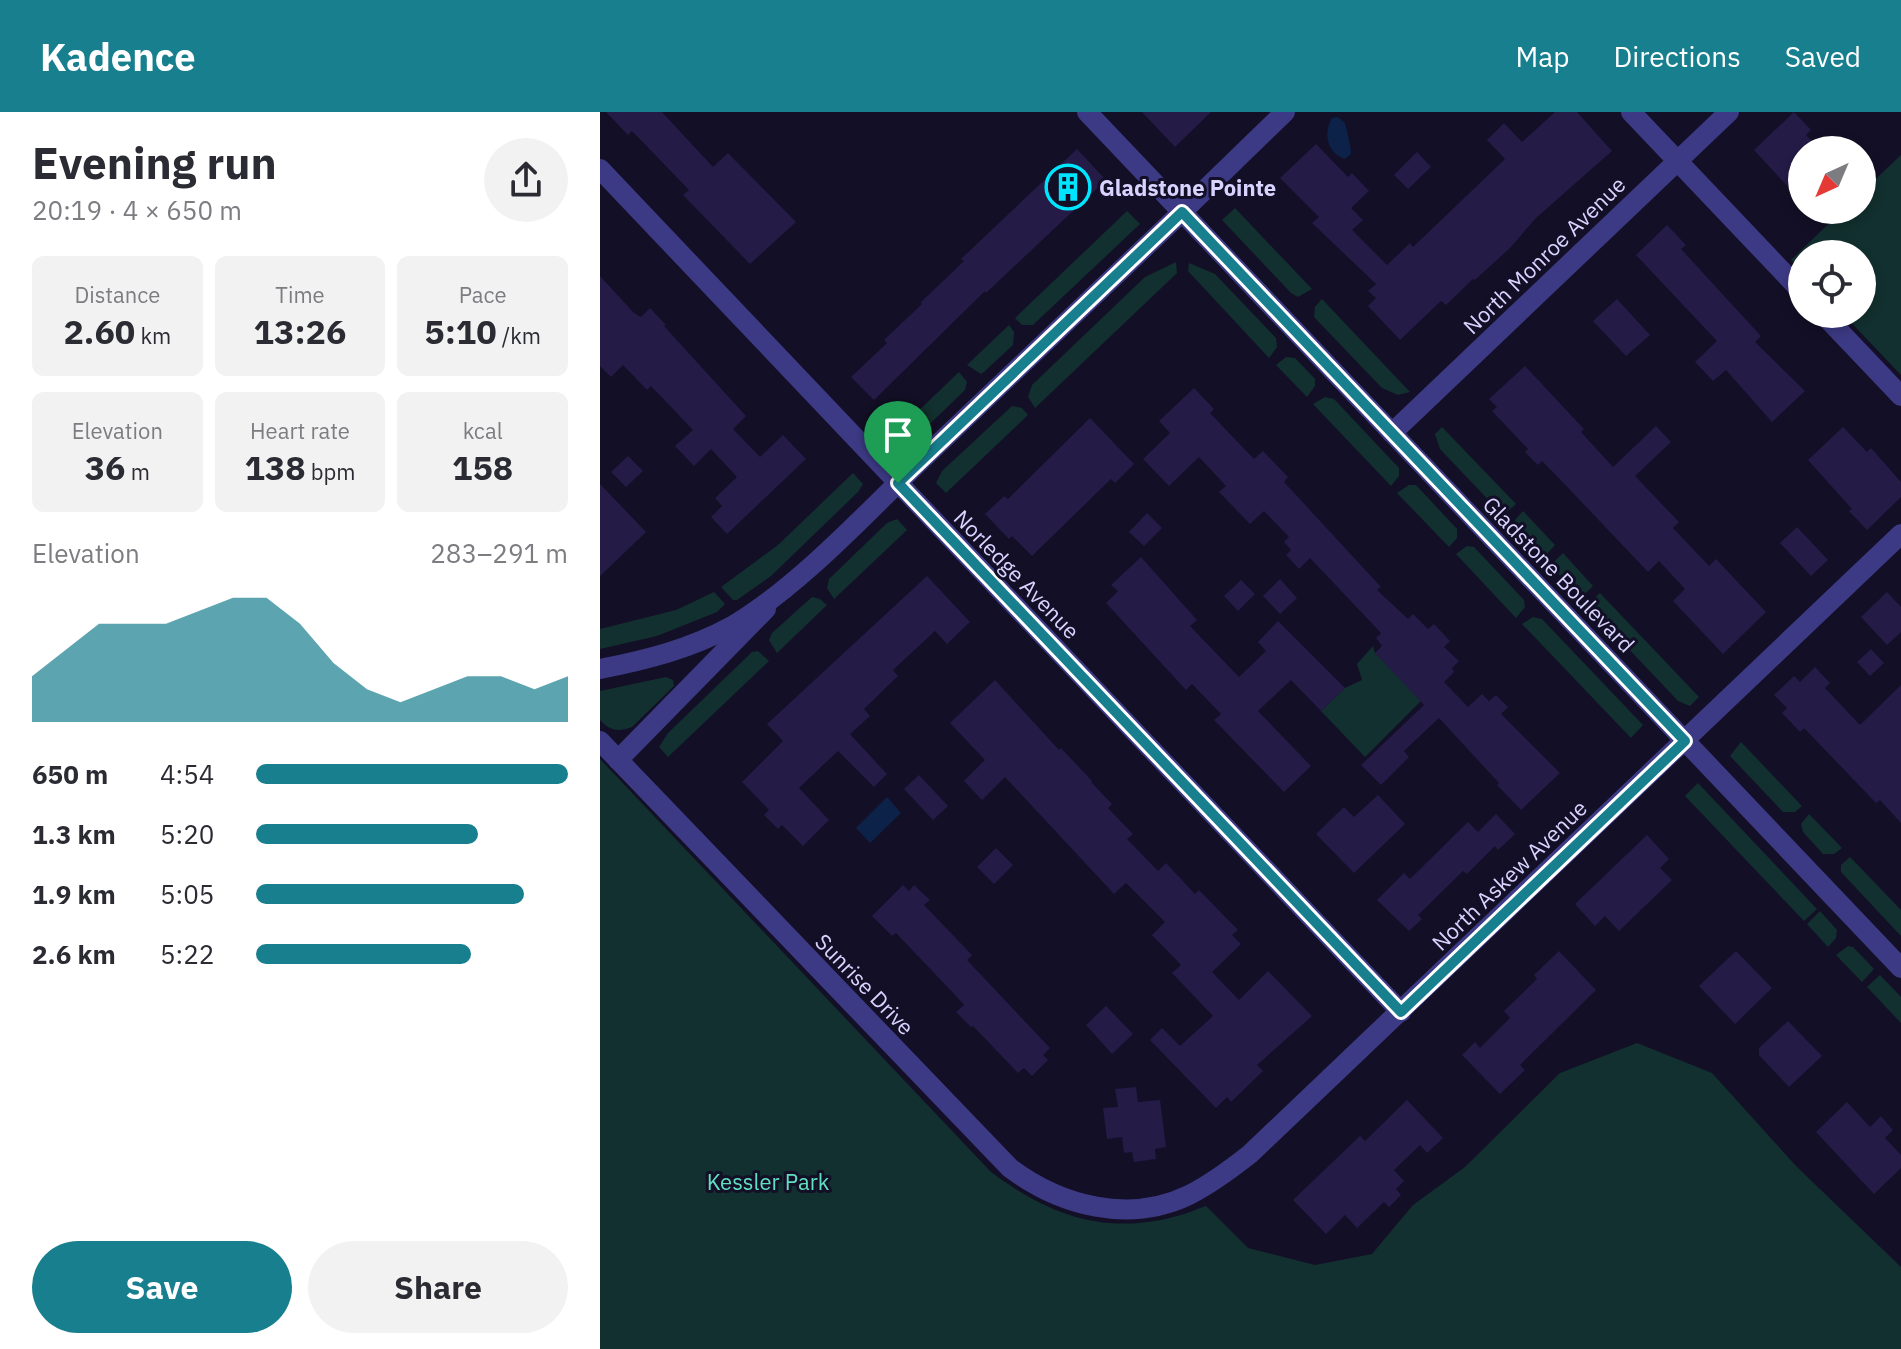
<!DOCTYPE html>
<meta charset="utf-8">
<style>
body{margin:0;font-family:"IBM Plex Sans",sans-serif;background:#f2f2f3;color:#2b2b33;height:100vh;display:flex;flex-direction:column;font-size:30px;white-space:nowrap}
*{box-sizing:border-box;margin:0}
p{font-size:26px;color:#7c7c81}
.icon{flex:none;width:44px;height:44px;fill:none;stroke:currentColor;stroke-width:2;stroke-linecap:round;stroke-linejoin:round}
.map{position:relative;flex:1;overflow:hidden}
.drawer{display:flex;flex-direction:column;background:#fff;width:600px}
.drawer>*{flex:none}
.needle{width:52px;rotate:224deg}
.buttons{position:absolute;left:1188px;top:24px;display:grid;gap:16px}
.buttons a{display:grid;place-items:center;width:88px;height:88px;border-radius:50%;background:#fff;box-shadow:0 4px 12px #0003;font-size:40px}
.pin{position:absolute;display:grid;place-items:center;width:68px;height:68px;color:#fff;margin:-82px -34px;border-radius:50% 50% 50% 0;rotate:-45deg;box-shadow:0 0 8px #0007}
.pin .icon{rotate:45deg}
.round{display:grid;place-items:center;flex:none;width:84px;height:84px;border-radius:42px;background:#f2f2f3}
.summary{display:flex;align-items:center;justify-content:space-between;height:136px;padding:0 32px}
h1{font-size:44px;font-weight:700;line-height:60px}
.stats{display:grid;grid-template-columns:repeat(3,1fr);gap:12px;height:136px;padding:8px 32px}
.stats div{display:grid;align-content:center;border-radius:12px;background:#f2f2f3;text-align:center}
.stats b{font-size:34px;font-weight:700}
.stats small{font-size:22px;font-weight:400}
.stats p{font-size:22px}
.chart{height:224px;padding:16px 32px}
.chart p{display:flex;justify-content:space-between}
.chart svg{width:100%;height:144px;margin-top:8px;fill:#187f8f;opacity:.7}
.primary-button{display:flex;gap:16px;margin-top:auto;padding:16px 32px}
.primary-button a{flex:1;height:92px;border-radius:48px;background:#187f8f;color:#fff;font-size:32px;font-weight:700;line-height:92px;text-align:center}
.primary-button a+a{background:#f2f2f3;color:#2b2b33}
ul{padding:0 32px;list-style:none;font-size:26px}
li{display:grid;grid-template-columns:128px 96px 1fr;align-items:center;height:60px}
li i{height:20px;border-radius:10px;background:#187f8f}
header{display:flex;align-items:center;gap:48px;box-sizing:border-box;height:112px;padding:0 40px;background:#187f8f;color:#fff}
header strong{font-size:38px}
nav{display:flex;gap:44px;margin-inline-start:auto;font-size:28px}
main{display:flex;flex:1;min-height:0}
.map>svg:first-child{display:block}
.green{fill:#12302f}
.water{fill:#0c2248}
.building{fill:#241b47}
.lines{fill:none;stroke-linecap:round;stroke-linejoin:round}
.minor{stroke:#3d3a85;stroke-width:20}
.tertiary{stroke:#3d3a85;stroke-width:20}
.route-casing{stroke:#fff;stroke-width:16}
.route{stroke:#187f8f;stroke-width:10}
.labels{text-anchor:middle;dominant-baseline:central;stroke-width:6;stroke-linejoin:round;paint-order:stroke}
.poi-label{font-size:22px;font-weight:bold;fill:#d9d4ff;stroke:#130f26;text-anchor:start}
.street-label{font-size:22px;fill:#d9d4ff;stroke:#130f26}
.park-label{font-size:22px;fill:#5fe0c0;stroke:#130f26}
</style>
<header>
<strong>Kadence</strong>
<nav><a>Map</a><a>Directions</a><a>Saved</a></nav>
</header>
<main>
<section class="drawer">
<div class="summary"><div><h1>Evening run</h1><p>20:19 · 4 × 650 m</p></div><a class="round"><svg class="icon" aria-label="share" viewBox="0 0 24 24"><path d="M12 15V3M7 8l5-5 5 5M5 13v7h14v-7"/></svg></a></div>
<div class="stats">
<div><p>Distance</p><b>2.60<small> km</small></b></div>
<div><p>Time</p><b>13:26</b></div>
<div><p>Pace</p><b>5:10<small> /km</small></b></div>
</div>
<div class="stats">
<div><p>Elevation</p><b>36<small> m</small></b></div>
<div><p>Heart rate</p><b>138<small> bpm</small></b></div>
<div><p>kcal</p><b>158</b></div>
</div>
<div class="chart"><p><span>Elevation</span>283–291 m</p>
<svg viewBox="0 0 160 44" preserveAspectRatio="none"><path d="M0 44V30L10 22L20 14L30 14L40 14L50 10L60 6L70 6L80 14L90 26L100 34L110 38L120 34L130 30L140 30L150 34L160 30V44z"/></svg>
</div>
<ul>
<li><b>650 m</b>4:54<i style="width:100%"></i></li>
<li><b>1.3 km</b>5:20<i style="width:71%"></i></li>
<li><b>1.9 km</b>5:05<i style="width:86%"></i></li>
<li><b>2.6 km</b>5:22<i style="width:69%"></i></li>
</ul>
<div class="primary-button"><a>Save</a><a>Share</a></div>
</section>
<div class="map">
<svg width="1301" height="1237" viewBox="0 0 1301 1237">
<rect width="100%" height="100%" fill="#130f26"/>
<g class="green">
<path d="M 1301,43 L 1301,263 L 1243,202 L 1262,202 L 1262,142 L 1202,142 L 1202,159 L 1191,148 L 1243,98 L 1262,98 L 1262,80 Z"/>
<path d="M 635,96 L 712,177 L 698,185 L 691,181 L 622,108 Z"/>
<path d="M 527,99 L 540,112 L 433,213 L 422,213 L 415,206 Z"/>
<path d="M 576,150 L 577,161 L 435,296 L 428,285 L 432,273 L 545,165 Z"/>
<path d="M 589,151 L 615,162 L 676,226 L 677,235 L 669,246 L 588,159 Z"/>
<path d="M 722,187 L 810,280 L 798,283 L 782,276 L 714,205 L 715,195 Z"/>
<path d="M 409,213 L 414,220 L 413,233 L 385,259 L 381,262 L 367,253 Z"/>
<path d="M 686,245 L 695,246 L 715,267 L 715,274 L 707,285 L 676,253 Z"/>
<path d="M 359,260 L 367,270 L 365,278 L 309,332 L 302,336 L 291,325 Z"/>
<path d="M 725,285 L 734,287 L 799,356 L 799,364 L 791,374 L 713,292 Z"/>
<path d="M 412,294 L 422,296 L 428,303 L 346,381 L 336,371 L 342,359 Z"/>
<path d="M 842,315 L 916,392 L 907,400 L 898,398 L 840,337 L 835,322 Z"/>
<path d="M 253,361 L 263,372 L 258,380 L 171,464 L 137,488 L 133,488 L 121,475 L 178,433 Z"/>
<path d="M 809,373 L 816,373 L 857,417 L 857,426 L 849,435 L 797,381 Z"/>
<path d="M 923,399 L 955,433 L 947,442 L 939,442 L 914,416 L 915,408 Z"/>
<path d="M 297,407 L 307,418 L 234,487 L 227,476 L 229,467 L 287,411 Z"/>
<path d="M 867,434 L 874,435 L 924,488 L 925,495 L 916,506 L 856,442 Z"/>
<path d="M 963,441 L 993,474 L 985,482 L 977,482 L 954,457 L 954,450 Z"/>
<path d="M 114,480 L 125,492 L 117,500 L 57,524 L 0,537 L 0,517 L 76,498 Z"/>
<path d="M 1000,481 L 1099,585 L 1090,594 L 1078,589 L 991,497 L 992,488 Z"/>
<path d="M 212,485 L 220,487 L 227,493 L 177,541 L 169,528 L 172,521 Z"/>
<path d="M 933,505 L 942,507 L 1043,613 L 1031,626 L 922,512 Z"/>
<path d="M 773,534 L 775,541 L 822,583 L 820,590 L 765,645 L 721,599 L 745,576 L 762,568 L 757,552 Z"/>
<path d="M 158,539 L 169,549 L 68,645 L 59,635 L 68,621 L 152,540 Z"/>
<path d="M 66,565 L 73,568 L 74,574 L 32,615 C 18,620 10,619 0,608 L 0,579 Z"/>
<path d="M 1141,630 L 1202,694 L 1195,700 L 1183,700 L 1130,644 Z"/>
<path d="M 0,647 L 391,1060 C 449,1103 505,1124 577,1104 C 587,1102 596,1097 606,1094 L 648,1136 L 715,1153 L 772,1142 L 813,1093 L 865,1055 L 960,961 L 1037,931 L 1112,961 L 1196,1054 L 1301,1155 L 1301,1237 L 0,1237 Z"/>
<path d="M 1098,671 L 1217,797 L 1204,809 L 1085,684 Z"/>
<path d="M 1209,702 L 1242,736 L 1234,742 L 1223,742 L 1203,720 L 1201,712 Z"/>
<path d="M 1250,745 L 1301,798 L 1301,824 L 1241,760 L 1241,753 Z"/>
<path d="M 1220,799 L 1237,818 L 1236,826 L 1228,835 L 1207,812 Z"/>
<path d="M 1248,834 L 1253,835 L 1274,857 L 1262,870 L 1236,843 Z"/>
<path d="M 1280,863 L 1301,885 L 1301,911 L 1267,875 Z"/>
</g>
<g class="water">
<path d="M 738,5 L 745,11 C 747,20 751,33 751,42 L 745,47 C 727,41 723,21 732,6 Z"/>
<path d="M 287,685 L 301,701 L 270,731 L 256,716 Z"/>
</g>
<g class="building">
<path d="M 6,0 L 62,0 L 113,55 L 128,41 L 196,110 L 150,152 L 83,83 L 89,78 L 32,19 L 28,23 Z"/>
<path d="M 542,0 L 611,0 L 575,35 Z"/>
<path d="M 955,0 L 977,0 L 1012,39 L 936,106 L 910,136 L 875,168 L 873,167 L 846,193 L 841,189 L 800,228 L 768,194 L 776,186 L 768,179 L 776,172 L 712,111 L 719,105 L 680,66 L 716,32 L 748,65 L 752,61 L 769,79 L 751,96 L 763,108 L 752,118 L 787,153 L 810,131 L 813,135 L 905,47 L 887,28 L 904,11 L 922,30 Z"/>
<path d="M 1194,0 L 1211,18 L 1206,23 L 1221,38 L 1202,38 L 1202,90 L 1154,38 Z"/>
<path d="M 477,37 L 506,68 L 386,181 L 385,179 L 274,288 L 251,265 L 287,231 L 284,228 L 322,192 L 321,190 L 364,149 L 361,147 Z"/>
<path d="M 817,40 L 831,55 L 808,77 L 794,63 Z"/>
<path d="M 1067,113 L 1086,133 L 1081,137 L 1161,224 L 1155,230 L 1205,279 L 1172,310 L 1126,258 L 1113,269 L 1095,250 L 1117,229 L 1036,143 Z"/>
<path d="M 0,164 L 34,201 L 41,205 L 50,196 L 66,213 L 64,214 L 146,304 L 133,317 L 160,345 L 183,323 L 206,347 L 127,422 L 111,405 L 122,394 L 115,386 L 137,365 L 111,337 L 94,354 L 75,334 L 93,318 L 51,274 L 47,278 L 23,253 L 11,265 L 0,254 Z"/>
<path d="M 1017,187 L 1050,223 L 1026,244 L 993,209 Z"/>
<path d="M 925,254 L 984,317 L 981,320 L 1013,355 L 1056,314 L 1071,330 L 1035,364 L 1079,410 L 1073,416 L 1109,454 L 1116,447 L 1166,500 L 1123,542 L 1073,489 L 1085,477 L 1059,449 L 1048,460 L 955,362 L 942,349 L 938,353 L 925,340 L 928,337 L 892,299 L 897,295 L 889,287 Z"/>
<path d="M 594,276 L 614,297 L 610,301 L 654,347 L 663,339 L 688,365 L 684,370 L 781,475 L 777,478 L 808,507 L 813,502 L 828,517 L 834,512 L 850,529 L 844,535 L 859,549 L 852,556 L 854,560 L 844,570 L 868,595 L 882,582 L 889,589 L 896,583 L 908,595 L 901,602 L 960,661 L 921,698 L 897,673 L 899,671 L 839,606 L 804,639 L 809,645 L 781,673 L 761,653 L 824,593 L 775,541 L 782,534 L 776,526 L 781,521 L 710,446 L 699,457 L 686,443 L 691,438 L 684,430 L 689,425 L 664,399 L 650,412 L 619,380 L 626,374 L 599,345 L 569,374 L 543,347 L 570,321 L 559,309 Z"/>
<path d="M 490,306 L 534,352 L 515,371 L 511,367 L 432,444 L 412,424 L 409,427 L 385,402 L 404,384 L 408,387 Z"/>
<path d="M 1243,315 L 1267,340 L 1271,336 L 1301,370 L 1301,385 L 1267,418 L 1249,399 L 1252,397 L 1208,348 Z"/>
<path d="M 28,344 L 43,359 L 26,375 L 11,360 Z"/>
<path d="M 0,372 L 46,420 L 0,464 Z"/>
<path d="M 547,401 L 562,416 L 544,434 L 529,420 Z"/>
<path d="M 1197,415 L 1228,448 L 1211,464 L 1180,431 Z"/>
<path d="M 541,445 L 597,508 L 590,514 L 639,565 L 666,539 L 658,530 L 678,509 L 745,576 L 721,599 L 691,568 L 658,599 L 711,654 L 684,680 L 614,608 L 621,602 L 592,572 L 586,578 L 506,491 L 518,479 L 511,473 Z"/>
<path d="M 327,464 L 370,510 L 347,532 L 335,519 L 293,558 L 298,564 L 264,597 L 270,604 L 250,622 L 287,662 L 274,675 L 238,639 L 199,676 L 229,708 L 203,734 L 182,713 L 178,717 L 164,703 L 169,698 L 142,670 L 183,629 L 167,612 Z"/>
<path d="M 680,467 L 697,486 L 680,502 L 663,484 Z"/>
<path d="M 641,468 L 655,482 L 638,499 L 624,484 Z"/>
<path d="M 1287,480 L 1301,495 L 1301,520 L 1287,533 L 1261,505 Z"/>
<path d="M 1271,537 L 1284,551 L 1270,564 L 1257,550 Z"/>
<path d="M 1215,555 L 1230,571 L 1225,576 L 1260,613 L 1301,573 L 1301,711 L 1280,688 L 1276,691 L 1204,616 L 1200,620 L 1182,601 L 1187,596 L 1174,583 L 1194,564 L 1200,570 Z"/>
<path d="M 395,568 L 459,638 L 461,636 L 492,669 L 491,670 L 512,692 L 508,696 L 533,722 L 527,727 L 558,759 L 566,751 L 595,782 L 599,778 L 638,818 L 632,823 L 641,832 L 612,860 L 639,888 L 668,859 L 712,904 L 657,953 L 663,959 L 631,990 L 627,985 L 616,996 L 550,928 L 562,916 L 580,934 L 613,904 L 572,861 L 581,853 L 552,823 L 565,810 L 526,771 L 514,782 L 405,665 L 382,688 L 364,669 L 385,648 L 350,611 Z"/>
<path d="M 319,663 L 348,694 L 333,708 L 304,677 Z"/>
<path d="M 778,683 L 805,712 L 754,761 L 716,722 L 744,695 L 754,705 Z"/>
<path d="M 896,702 L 915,722 L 898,738 L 895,734 L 867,762 L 863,759 L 818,803 L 822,807 L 809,819 L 777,788 L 804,761 L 810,767 L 868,710 L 878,720 Z"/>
<path d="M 1047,723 L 1069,747 L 1060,756 L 1072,768 L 1019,819 L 1005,804 L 995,814 L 975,792 Z"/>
<path d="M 396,736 L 413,753 L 394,772 L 377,755 Z"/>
<path d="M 303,773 L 309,779 L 314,773 L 330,788 L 324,793 L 372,843 L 367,848 L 450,936 L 443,943 L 448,948 L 432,964 L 424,956 L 418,961 L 373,914 L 371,915 L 356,900 L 364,893 L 357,885 L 296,821 L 292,824 L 272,804 Z"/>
<path d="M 959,839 L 996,878 L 920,953 L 925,958 L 900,982 L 862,943 L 875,930 L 880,936 L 910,906 L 904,899 L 937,867 L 934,863 Z"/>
<path d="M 1136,839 L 1172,876 L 1135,912 L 1099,874 Z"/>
<path d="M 506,894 L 533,922 L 512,942 L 486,913 Z"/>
<path d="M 1188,909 L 1222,944 L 1189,975 L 1159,943 L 1159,936 Z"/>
<path d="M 536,975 L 538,990 L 560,988 L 566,1035 L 555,1037 L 556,1047 L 534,1050 L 532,1040 L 524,1041 L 522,1025 L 507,1027 L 503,996 L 518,995 L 515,977 Z"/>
<path d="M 807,988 L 843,1026 L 827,1041 L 820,1033 L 794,1058 L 804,1069 L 796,1077 L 801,1083 L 789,1095 L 784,1090 L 757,1116 L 745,1103 L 726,1122 L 693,1088 L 760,1024 L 765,1029 Z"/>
<path d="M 1247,990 L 1270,1015 L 1281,1004 L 1293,1018 L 1285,1026 L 1301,1043 L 1301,1056 L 1274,1082 L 1216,1020 Z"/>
</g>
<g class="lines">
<g class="minor">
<path d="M 487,0 L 582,100 L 685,0"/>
<path d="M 1031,0 L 1202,180"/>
<path d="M 0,57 L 801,900"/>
<path d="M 1223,202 L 1301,284"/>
<path d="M 792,321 L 1129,0"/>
<path d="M 0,629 L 410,1056 C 461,1094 529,1112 589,1083 C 611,1072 631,1057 650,1042 L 1301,422"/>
<path d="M 18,648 L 166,497"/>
</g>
<path class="tertiary" d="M 0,557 C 46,548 90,537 132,514 C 195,477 261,407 314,355 C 403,270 493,185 582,100 L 1301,856"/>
</g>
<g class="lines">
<g class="route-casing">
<path id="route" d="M 582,100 L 1085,629 L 801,900 L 298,371 Z"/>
</g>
<use href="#route" class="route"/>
</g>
<defs>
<g id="building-ring" transform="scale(2.3)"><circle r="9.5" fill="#130f26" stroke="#00e5ff" stroke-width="1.5"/><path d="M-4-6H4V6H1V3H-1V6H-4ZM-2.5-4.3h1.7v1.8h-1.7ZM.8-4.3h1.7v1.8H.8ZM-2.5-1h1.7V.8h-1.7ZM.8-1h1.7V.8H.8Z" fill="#00e5ff"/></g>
</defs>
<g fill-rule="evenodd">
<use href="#building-ring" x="468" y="75"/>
</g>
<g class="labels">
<g class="poi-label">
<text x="499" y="75">Gladstone Pointe</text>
</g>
<g class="street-label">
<text transform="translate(944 143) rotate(-44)">North Monroe Avenue</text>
<text transform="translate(417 462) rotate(46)">Norledge Avenue</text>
<text transform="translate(959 462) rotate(46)">Gladstone Boulevard</text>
<text transform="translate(909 763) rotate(-44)">North Askew Avenue</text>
<text transform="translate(265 872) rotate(46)">Sunrise Drive</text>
</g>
<g class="park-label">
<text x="168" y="1069">Kessler Park</text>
</g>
</g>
</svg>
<div class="buttons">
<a><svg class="needle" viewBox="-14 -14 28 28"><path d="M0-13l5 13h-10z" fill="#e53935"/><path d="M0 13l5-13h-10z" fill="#7c7c81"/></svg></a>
<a><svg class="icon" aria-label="locate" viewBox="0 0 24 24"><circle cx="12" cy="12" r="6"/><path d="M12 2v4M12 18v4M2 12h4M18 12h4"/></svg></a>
</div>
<div class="pin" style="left:298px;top:371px;background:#1e9e55"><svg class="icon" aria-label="arrive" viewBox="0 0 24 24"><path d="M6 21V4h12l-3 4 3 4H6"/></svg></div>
</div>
</main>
